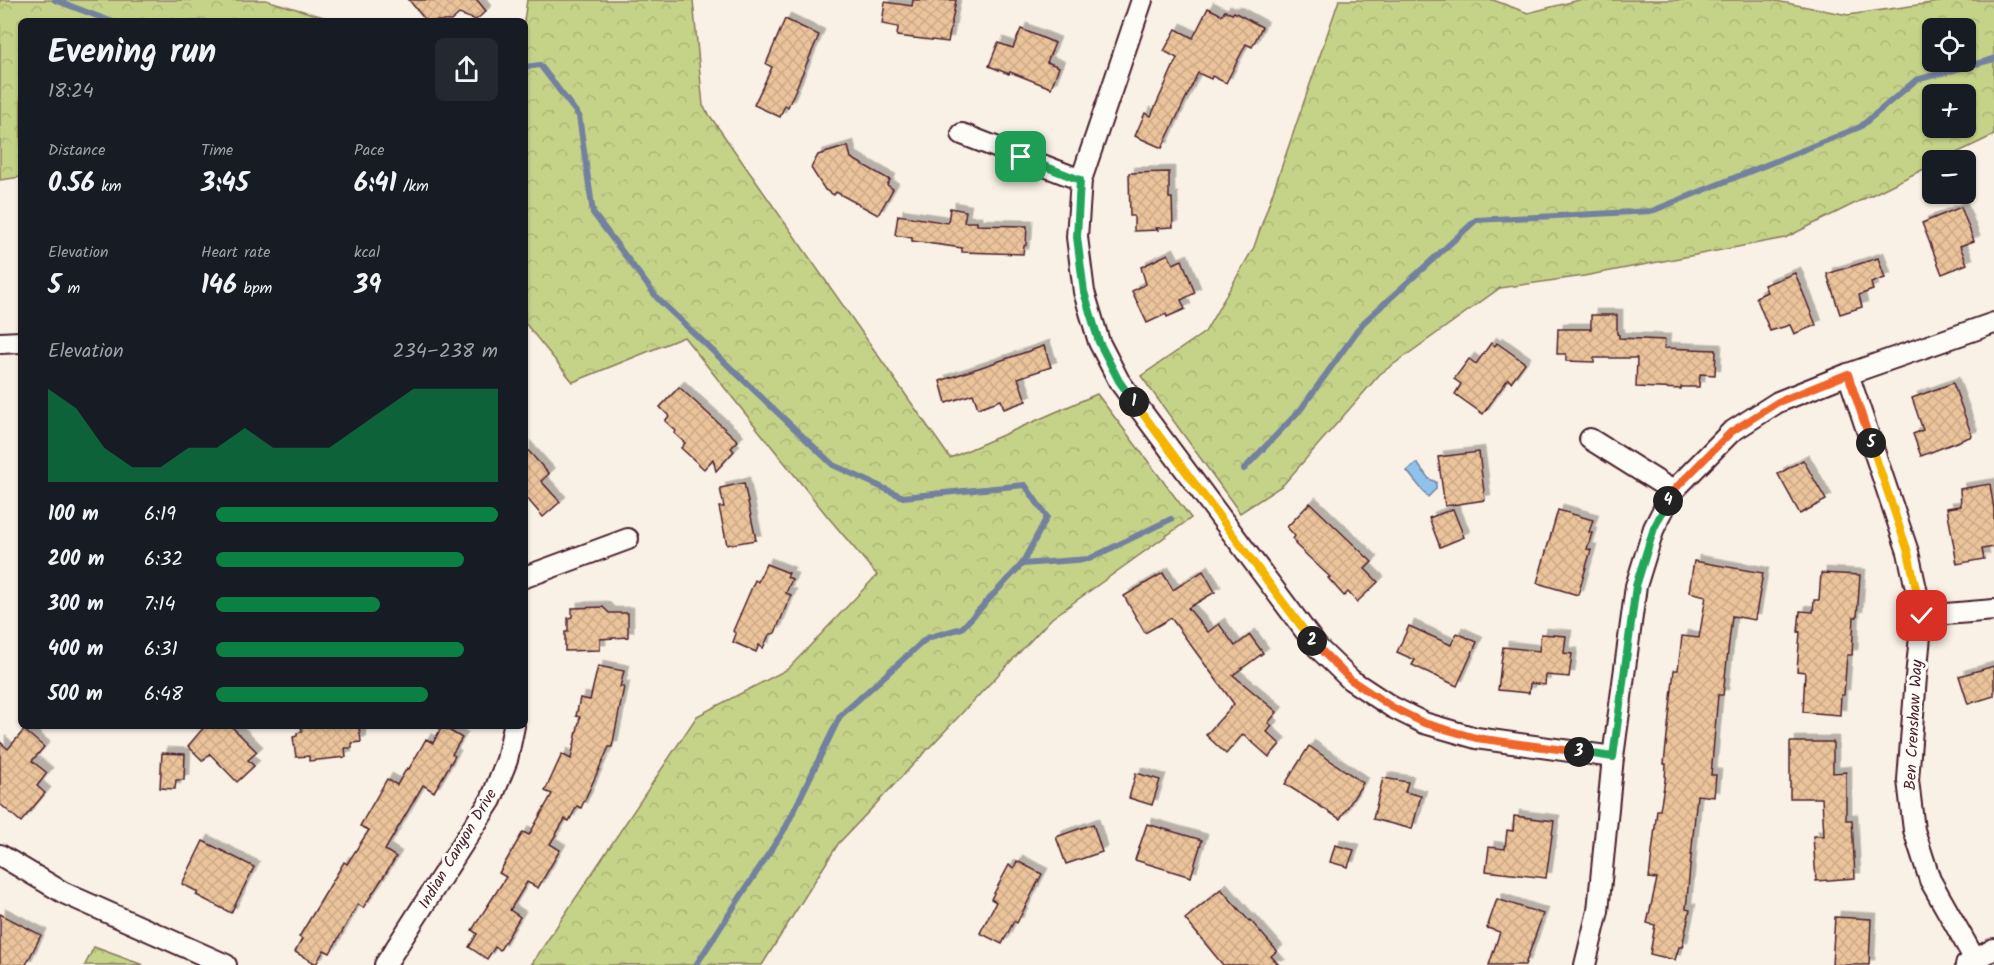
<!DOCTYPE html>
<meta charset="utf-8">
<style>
body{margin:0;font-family:Kalam,sans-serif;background:#242831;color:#f1f3f6;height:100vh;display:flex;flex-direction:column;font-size:22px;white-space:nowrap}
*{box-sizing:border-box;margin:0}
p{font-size:20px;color:#9ea1a6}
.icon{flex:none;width:33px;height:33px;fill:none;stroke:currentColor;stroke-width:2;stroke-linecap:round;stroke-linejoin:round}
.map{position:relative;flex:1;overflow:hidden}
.side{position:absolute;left:18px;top:18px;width:510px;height:711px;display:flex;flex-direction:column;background:#171b24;border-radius:9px;box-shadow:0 2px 4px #0004}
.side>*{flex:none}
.buttons{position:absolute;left:1922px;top:18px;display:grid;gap:12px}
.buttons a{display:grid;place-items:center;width:54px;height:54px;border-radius:9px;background:#171b24;box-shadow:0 2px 4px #0004;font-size:30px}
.pin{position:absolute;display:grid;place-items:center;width:51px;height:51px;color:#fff;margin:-26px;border-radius:12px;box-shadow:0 3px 9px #0006}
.km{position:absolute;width:30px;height:30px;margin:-15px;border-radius:50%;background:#222;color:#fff;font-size:16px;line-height:30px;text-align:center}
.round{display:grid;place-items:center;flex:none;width:63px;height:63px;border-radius:9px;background:#242831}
.headline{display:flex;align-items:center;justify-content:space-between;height:102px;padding:0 30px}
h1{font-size:33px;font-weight:600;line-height:45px}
.stats{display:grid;grid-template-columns:repeat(3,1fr);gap:9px;height:102px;padding:6px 30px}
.stats div{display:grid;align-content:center}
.stats b{font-size:26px;font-weight:600}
.stats small{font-size:16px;font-weight:400}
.stats p{font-size:16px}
.chart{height:168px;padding:12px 30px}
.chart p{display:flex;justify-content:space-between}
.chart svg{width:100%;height:108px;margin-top:6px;fill:#0b8043;opacity:.7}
ul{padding:0 30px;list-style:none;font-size:20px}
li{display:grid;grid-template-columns:96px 72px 1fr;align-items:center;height:45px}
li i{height:15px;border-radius:8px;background:#0b8043}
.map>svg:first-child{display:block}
.forest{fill:url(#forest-crowns);stroke:#88795a;stroke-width:1.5;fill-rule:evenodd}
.water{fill:#8fc3ec;stroke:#73819f;stroke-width:1.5}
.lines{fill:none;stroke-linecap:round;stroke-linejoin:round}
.stream{stroke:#73819f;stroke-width:6}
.building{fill:url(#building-cross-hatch);stroke:#4a1f2b;stroke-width:1.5;filter:url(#shadow)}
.street-casing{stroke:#4a1f2b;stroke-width:24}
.street{stroke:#fdfcf7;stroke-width:20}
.split-1-casing{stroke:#fff;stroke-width:12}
.split-2-casing{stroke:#fff;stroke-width:12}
.split-3-casing{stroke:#fff;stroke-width:12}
.split-4-casing{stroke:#fff;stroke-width:12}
.split-5-casing{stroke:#fff;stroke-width:12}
.split-6-casing{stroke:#fff;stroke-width:12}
.split-1{stroke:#22a559;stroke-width:8}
.split-2{stroke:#f5b400;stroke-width:8}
.split-3{stroke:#f0652b;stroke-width:8}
.split-4{stroke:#22a559;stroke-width:8}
.split-5{stroke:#f0652b;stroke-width:8}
.split-6{stroke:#f5b400;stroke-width:8}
.labels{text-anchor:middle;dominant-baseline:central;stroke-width:6;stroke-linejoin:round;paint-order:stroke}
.street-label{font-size:16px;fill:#4a1f2b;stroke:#fdfcf7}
</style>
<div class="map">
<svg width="1994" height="965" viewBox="0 0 1994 965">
<defs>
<pattern id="forest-crowns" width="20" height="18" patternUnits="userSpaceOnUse" patternTransform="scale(1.5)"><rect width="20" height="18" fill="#c5d388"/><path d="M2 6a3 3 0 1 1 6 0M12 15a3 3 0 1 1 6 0" fill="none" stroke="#abb576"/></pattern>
<pattern id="building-cross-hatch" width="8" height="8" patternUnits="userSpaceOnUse" patternTransform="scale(1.5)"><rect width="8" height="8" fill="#ebc49b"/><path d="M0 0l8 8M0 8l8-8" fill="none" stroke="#cba886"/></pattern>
<filter id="shadow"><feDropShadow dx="5.5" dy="-5.5" stdDeviation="0" flood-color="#0004"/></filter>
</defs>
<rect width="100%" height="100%" fill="#f9f1e5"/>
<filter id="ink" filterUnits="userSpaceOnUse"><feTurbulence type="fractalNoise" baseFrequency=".0167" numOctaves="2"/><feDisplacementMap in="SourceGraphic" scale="12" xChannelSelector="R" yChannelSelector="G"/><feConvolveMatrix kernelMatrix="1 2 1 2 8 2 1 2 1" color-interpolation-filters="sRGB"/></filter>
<g filter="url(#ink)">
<g class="forest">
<path d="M 0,0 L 266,0 L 337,21 L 21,21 L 21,177 L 0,180 Z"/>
<path d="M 527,0 L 693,0 L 703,106 L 950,458 L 1097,394 L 1191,518 L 1052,618 L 838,844 L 762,965 L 531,965 L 697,716 L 788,669 L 877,575 L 828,517 L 684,337 L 573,382 L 525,323 L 524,21 Z"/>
<path d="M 1339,0 L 1493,0 L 1528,13 L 1579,0 L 1771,0 L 1848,15 L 1952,0 L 1994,0 L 1994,135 L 1942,160 L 1932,160 L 1932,165 L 1785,238 L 1584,276 L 1500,288 L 1380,374 L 1283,485 L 1240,513 L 1141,376 L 1205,332 L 1254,247 ZM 1965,28 L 1965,62 L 1932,62 L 1932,28 ZM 1965,94 L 1965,128 L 1932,128 L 1932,94 Z"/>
<path d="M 94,947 L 143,965 L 85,965 Z"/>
</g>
<path class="water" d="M 1417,463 L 1429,479 L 1436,482 L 1436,489 L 1428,497 L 1407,471 Z"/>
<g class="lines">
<g class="stream">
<path d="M 55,0 L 110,21"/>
<path d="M 525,67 L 540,65 L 579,116 L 593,213 L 658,299 L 833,465 L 903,497 L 1025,485 L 1047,517 L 1022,564"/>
<path d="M 1244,469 L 1301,409 L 1363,323 L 1476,220 L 1652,211 L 1860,127 L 1916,80 L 1994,59"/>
<path d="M 696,965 L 786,827 L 840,716 L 927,638 L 962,628 L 1022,564 L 1089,559 L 1171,519"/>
</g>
</g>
<g class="building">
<path d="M 409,0 L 477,0 L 486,11 L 476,20 L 459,14 L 451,21 L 426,21 Z"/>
<path d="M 913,0 L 956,0 L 948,42 L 897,36 L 898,27 L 882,24 L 885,2 L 912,6 Z"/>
<path d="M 1208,8 L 1222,15 L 1225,11 L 1232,14 L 1234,12 L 1262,27 L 1252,47 L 1246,44 L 1226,83 L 1212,76 L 1211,79 L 1198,73 L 1162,148 L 1135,136 L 1145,113 L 1151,116 L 1177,58 L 1164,51 L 1176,29 L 1193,38 Z"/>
<path d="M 785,19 L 819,35 L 788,107 L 785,105 L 780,117 L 754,105 L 772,67 L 766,64 Z"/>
<path d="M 1021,29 L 1055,43 L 1047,62 L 1059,67 L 1051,88 L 1010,72 L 1009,74 L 989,66 L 998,43 L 1013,48 Z"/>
<path d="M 848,146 L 851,158 L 890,180 L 887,185 L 893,189 L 878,215 L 836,192 L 834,195 L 825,190 L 811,168 L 818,155 Z"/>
<path d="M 1169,172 L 1169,198 L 1172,198 L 1173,227 L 1156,228 L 1158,230 L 1134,231 L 1134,216 L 1130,216 L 1129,173 Z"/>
<path d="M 1961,207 L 1974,241 L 1960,246 L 1967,264 L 1942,274 L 1922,223 Z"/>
<path d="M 950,208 L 966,211 L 964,222 L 977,222 L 977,225 L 1027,226 L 1026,245 L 1024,246 L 1023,254 L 962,252 L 962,248 L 912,241 L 912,238 L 895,235 L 898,215 L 948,223 Z"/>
<path d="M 1168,254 L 1173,264 L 1182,260 L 1195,293 L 1181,300 L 1185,309 L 1167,317 L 1166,314 L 1147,323 L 1132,291 L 1146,284 L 1141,267 Z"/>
<path d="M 1878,258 L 1885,278 L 1871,283 L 1873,290 L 1859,295 L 1862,307 L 1840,314 L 1827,274 Z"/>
<path d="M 1795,273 L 1816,325 L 1794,334 L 1790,325 L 1770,331 L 1756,297 L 1767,292 L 1764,285 Z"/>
<path d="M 1591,315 L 1617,315 L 1617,334 L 1619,335 L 1619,338 L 1665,340 L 1664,348 L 1716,350 L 1715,375 L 1700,374 L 1699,387 L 1681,387 L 1681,389 L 1636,387 L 1637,358 L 1594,358 L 1594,362 L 1566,361 L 1566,354 L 1557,354 L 1558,329 L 1591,329 Z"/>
<path d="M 1491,343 L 1495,346 L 1497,343 L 1525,363 L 1511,382 L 1508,379 L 1483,414 L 1455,394 L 1461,384 L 1454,379 L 1469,359 L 1476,364 Z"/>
<path d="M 1044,346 L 1051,367 L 1018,378 L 1026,401 L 1004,409 L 1001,400 L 978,408 L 973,394 L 946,403 L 940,381 Z"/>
<path d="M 1953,383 L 1972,436 L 1921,456 L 1913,434 L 1923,430 L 1912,398 Z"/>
<path d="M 679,387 L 738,441 L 731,448 L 734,451 L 716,471 L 713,459 L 704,469 L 681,448 L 685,443 L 674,433 L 676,431 L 665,421 L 669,416 L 660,407 Z"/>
<path d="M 525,447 L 549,474 L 541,481 L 560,502 L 543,517 L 525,496 Z"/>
<path d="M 1479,452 L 1485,500 L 1445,506 L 1438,457 Z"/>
<path d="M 1803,460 L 1826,500 L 1800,514 L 1778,474 Z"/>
<path d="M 744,483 L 756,540 L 727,545 L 719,507 L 724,507 L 720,488 Z"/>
<path d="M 1990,484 L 1994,510 L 1994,547 L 1982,549 L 1984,559 L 1957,564 L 1947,508 L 1961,506 L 1960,489 Z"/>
<path d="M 1310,503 L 1372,562 L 1365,569 L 1378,582 L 1357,602 L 1348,592 L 1344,596 L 1328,578 L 1330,577 L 1295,544 L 1296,543 L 1293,539 L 1295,536 L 1287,527 Z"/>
<path d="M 1453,509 L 1464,537 L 1440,547 L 1429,518 Z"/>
<path d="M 1558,510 L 1593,520 L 1589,532 L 1592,533 L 1587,549 L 1591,550 L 1578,595 L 1537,583 Z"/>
<path d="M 1694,561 L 1763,573 L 1755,620 L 1732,616 L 1723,695 L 1718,695 L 1711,775 L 1716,775 L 1714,797 L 1697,795 L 1686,909 L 1690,910 L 1682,947 L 1679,947 L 1675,960 L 1650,954 L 1655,925 L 1647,923 L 1657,879 L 1649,878 L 1657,810 L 1660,810 L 1665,780 L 1666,764 L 1664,764 L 1674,670 L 1678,670 L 1682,636 L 1699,638 L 1706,596 L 1689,592 Z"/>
<path d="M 766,564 L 789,573 L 787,577 L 792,579 L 786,593 L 791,595 L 775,633 L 769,635 L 763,648 L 759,645 L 756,652 L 733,642 L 736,634 L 733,631 L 755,580 L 758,582 Z"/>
<path d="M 1203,571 L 1215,592 L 1188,608 L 1208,632 L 1219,624 L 1235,646 L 1250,635 L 1263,653 L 1233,675 L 1277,712 L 1268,723 L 1272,726 L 1267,732 L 1280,744 L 1269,757 L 1243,734 L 1226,754 L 1206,735 L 1234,704 L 1171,618 L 1145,633 L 1124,596 L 1163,573 L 1173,590 Z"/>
<path d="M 1821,573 L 1860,575 L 1857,617 L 1854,617 L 1852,655 L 1847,655 L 1844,695 L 1841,695 L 1840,715 L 1803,712 L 1805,672 L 1797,671 L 1800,632 L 1798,632 L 1800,611 L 1813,612 L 1814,600 L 1819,600 Z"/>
<path d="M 603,607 L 609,613 L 628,613 L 628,637 L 600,639 L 600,650 L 565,651 L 565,632 L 568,632 L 568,618 L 572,617 L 572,608 Z"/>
<path d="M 1409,626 L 1451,645 L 1457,633 L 1477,642 L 1457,686 L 1412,665 L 1415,660 L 1397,652 Z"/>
<path d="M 1541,634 L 1566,636 L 1564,653 L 1572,654 L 1569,677 L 1546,675 L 1545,685 L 1530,683 L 1529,693 L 1498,690 L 1503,647 L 1539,651 Z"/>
<path d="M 598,666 L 624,671 L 620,687 L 624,687 L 612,747 L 609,747 L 581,808 L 577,806 L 569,821 L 565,819 L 550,844 L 560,850 L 538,888 L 527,882 L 510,910 L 520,917 L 500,950 L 495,947 L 487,959 L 469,947 L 477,934 L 472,930 L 506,877 L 499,873 L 523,832 L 529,835 L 552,794 L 545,791 L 562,754 L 571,759 L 580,717 L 576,716 L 580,698 L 590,700 Z"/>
<path d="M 1994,666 L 1994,696 L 1968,704 L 1959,676 Z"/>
<path d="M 205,726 L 231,726 L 257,752 L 248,760 L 254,766 L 237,782 L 210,754 L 203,761 L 188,746 Z"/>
<path d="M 301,726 L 359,726 L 361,742 L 352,743 L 352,748 L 345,748 L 346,757 L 309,761 L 309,756 L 296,757 L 293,737 L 297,736 L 297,733 L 302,732 Z"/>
<path d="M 442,726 L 462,738 L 452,754 L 455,756 L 434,792 L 423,785 L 385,850 L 396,857 L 384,876 L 363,908 L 358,904 L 330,953 L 324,950 L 316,964 L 295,952 L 302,939 L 299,937 L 325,894 L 344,862 L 347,864 L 369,830 L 360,826 L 387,779 L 397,785 L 407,768 L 409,769 L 426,739 L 433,743 Z"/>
<path d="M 24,730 L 44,747 L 32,761 L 47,773 L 37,786 L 45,793 L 21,822 L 0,804 L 0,742 L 8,749 Z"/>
<path d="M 1790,742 L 1833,742 L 1833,773 L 1846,772 L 1846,820 L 1852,820 L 1855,878 L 1816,881 L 1813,836 L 1824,836 L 1822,798 L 1790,798 Z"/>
<path d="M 1309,746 L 1363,783 L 1340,819 L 1285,784 Z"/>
<path d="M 162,753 L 185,754 L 184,780 L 176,780 L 175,789 L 160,788 Z"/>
<path d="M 1136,773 L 1160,780 L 1152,805 L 1129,798 Z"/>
<path d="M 1383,778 L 1408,782 L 1405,792 L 1421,796 L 1412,829 L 1373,819 Z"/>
<path d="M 1514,816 L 1554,821 L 1546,878 L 1486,871 L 1489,847 L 1505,849 L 1507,830 L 1513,831 Z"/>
<path d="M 1093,824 L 1102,852 L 1066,864 L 1056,837 Z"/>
<path d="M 1147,824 L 1202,840 L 1191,877 L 1135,860 Z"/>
<path d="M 203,841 L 254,867 L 231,913 L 196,895 L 198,892 L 182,884 Z"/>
<path d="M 1335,845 L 1354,850 L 1348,867 L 1330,862 Z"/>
<path d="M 1017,861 L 1042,874 L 1017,923 L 1014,921 L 1002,944 L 980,933 L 996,902 L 991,899 L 1009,865 L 1014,868 Z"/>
<path d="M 1221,889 L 1249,921 L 1250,920 L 1277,951 L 1271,956 L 1279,965 L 1223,965 L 1185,919 Z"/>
<path d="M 1497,899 L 1543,914 L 1525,965 L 1489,965 L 1500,932 L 1487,928 Z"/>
<path d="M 0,914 L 41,935 L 26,965 L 0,965 Z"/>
<path d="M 1835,917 L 1871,919 L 1869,965 L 1832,965 Z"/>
</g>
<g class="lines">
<g class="street-casing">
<g id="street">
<path d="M 1142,0 L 1081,180 L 1077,237 L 1084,292 L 1099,342 L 1119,381 L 1318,648 L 1351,680 L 1392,707 L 1424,723 L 1476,738 L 1613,757"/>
<path d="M 962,134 L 1081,180"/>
<path d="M 0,343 L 21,342"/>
<path d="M 1848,374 L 1908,552 L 1922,616 L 1916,677 L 1908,780 L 1914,830 L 1930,880 L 1978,965"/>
<path d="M 1590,439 L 1673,491"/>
<path d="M 525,577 L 628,539"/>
<path d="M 1922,616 L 1994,610"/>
<path d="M 0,855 L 64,893 L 226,965"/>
<path d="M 385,965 L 491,800 L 507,760 L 514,726"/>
<path d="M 1585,965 L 1598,911 L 1613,757 L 1636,586 L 1654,528 L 1673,491 L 1731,432 L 1778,402 L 1848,374 L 1994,323"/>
<path d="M 1966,965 L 1994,949"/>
</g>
</g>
<use href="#street" class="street"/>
</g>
</g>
<g class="lines" filter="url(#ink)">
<g class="split-1-casing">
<path id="split-1" d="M 1021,157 L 1080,180 L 1077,237 L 1084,292 L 1099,342 L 1119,381 L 1134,402"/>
</g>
<g class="split-2-casing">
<path id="split-2" d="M 1134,402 L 1312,641"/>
</g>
<g class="split-3-casing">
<path id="split-3" d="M 1312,641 L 1351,680 L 1392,707 L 1424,723 L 1476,738 L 1579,752"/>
</g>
<g class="split-4-casing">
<path id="split-4" d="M 1579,752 L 1613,757 L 1636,586 L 1654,528 L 1668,501"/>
</g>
<g class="split-5-casing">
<path id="split-5" d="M 1668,501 L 1673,491 L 1731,432 L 1778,402 L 1848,374 L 1871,443"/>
</g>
<g class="split-6-casing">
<path id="split-6" d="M 1871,443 L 1908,552 L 1922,616"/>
</g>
<use href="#split-1" class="split-1"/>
<use href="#split-2" class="split-2"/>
<use href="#split-3" class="split-3"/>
<use href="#split-4" class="split-4"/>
<use href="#split-5" class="split-5"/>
<use href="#split-6" class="split-6"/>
</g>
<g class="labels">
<g class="street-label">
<text transform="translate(1914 725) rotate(-87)">Ben Crenshaw Way</text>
<text transform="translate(458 849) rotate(-59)">Indian Canyon Drive</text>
</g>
</g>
</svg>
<div class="buttons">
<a><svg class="icon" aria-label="locate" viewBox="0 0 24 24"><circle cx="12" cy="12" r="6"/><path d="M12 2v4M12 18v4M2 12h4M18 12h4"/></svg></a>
<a>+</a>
<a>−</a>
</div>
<div class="pin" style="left:1021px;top:157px;background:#1e9e55"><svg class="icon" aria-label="arrive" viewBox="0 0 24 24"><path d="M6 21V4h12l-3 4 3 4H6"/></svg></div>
<div class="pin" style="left:1922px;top:616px;background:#d93025"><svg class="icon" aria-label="check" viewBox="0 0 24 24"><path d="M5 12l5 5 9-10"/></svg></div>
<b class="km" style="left:1134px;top:402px">1</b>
<b class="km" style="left:1312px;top:641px">2</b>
<b class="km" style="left:1579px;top:752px">3</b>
<b class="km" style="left:1668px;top:501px">4</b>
<b class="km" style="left:1871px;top:443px">5</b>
<section class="side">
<div class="headline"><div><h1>Evening run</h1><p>18:24</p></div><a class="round"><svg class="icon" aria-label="share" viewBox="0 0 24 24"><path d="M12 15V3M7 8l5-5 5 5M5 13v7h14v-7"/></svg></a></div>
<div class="stats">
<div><p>Distance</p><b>0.56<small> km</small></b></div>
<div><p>Time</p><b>3:45</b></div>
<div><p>Pace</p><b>6:41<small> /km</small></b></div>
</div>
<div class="stats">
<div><p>Elevation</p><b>5<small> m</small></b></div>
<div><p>Heart rate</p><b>146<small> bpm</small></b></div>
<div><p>kcal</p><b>39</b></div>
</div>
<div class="chart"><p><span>Elevation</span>234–238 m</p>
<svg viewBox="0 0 160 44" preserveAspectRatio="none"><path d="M0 44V6L10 14L20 30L30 38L40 38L50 30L60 30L70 22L80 30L90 30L100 30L110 22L120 14L130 6L140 6L150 6L160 6V44z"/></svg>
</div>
<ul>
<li><b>100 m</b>6:19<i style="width:100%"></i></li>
<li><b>200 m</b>6:32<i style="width:88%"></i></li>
<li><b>300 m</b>7:14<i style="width:58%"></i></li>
<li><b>400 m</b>6:31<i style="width:88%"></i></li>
<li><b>500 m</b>6:48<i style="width:75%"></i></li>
</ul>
</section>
</div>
